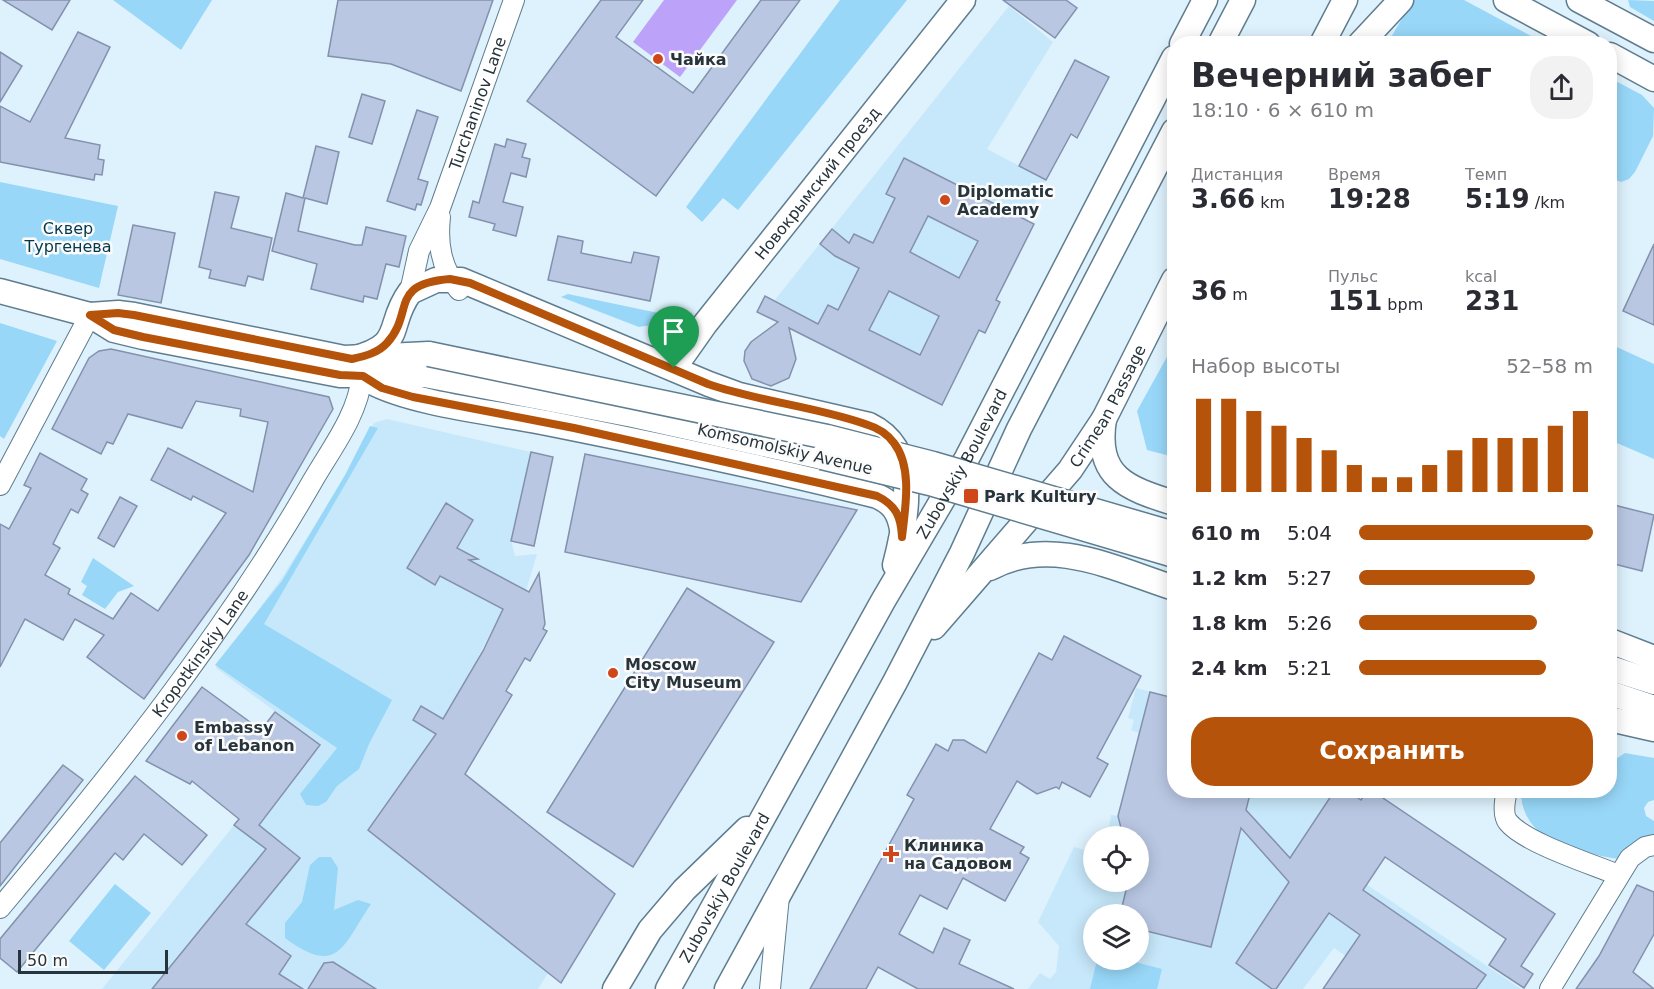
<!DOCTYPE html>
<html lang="ru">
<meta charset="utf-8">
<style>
body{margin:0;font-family:"DejaVu Sans",sans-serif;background:#f2f2f3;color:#2b2b33;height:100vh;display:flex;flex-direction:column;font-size:22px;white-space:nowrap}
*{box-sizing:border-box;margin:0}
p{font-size:20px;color:#7c7c81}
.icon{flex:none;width:33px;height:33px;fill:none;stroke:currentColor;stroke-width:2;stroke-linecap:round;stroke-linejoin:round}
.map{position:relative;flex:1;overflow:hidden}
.panel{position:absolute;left:1167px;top:36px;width:450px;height:762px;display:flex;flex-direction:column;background:#fff;border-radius:24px;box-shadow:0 3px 15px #0003}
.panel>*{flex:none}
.controls{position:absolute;left:1083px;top:826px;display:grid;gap:12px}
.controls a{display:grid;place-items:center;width:66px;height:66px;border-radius:50%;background:#fff;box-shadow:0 3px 15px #0003;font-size:30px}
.scale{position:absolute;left:18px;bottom:15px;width:150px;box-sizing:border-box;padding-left:6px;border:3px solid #27343b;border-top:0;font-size:16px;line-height:21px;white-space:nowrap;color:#27343b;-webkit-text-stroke:4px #fbfbfb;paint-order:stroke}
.pin{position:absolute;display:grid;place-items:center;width:51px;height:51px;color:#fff;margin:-62px -26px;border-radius:50% 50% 50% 0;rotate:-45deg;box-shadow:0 0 6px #0007}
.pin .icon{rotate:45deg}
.round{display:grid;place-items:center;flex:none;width:63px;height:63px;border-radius:24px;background:#f2f2f3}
.head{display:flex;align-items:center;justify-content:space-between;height:102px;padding:0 24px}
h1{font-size:33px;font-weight:600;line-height:45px}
.stats{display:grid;grid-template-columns:repeat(3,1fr);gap:9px;height:102px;padding:6px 24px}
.stats div{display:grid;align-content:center}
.stats b{font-size:26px;font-weight:600}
.stats small{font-size:16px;font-weight:400}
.stats p{font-size:16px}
.chart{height:168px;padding:12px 24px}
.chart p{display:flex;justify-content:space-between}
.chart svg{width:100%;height:108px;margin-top:6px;stroke:#b45309;stroke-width:6}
.cta{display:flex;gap:12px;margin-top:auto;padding:12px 24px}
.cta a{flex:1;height:69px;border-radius:24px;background:#b45309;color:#fff;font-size:24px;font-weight:600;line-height:69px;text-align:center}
ul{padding:0 24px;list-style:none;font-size:20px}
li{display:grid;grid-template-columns:96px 72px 1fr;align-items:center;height:45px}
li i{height:15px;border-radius:8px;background:#b45309}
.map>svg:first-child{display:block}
.built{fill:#c7e8fa;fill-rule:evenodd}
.green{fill:#98d7f8}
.water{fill:#bda2f9}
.building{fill:#b9c7e3;stroke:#8491ac;stroke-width:1.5;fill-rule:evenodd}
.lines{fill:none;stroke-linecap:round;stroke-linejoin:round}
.minor-casing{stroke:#5f7d8e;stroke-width:22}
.major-casing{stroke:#5f7d8e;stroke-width:27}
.minor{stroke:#fff;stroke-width:20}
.major{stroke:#fff;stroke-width:24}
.major-bridge-casing{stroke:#5f7d8e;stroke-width:27;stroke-linecap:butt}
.major-bridge{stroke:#fff;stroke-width:24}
.route-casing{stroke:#fff;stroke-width:12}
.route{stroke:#b45309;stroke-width:8}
.poi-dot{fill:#ce461a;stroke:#fbfbfb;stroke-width:2}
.labels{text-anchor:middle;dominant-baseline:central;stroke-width:5;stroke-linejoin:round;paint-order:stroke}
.poi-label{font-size:16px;font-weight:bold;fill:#27343b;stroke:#fbfbfb;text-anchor:start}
.street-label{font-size:16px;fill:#27343b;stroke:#fbfbfb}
.park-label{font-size:16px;fill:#05384d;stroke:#fbfbfb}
</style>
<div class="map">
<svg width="1654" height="989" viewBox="0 0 1654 989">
<rect width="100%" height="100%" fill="#def2fd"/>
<g class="built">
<path d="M 1009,6 L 1053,42 L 987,149 L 1046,180 L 1026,220 L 1034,224 L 996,300 L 1000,302 L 985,333 L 979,331 L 942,405 L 810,339 L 792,309 L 774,301 Z"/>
<path d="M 387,419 L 531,452 L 511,540 L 515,556 L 537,554 L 526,591 L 507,601 L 471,671 L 429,744 L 368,829 L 548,973 L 538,989 L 102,989 L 239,819 L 304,733 L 216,668 L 283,576 L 348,472 L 374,423 Z"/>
<path d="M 1136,688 L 1174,698 L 1174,790 L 1334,791 L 1301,840 L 1521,989 L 1394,989 L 1334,948 L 1303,989 L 1028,989 L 1040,973 L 1050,979 L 1056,972 L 1059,946 L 1038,922 L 1074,847 L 1091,852 L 1093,848 L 1094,882 L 1138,882 L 1138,837 L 1099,837 L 1103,828 L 1109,828 L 1111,815 L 1118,816 L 1139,733 L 1131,730 L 1134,720 L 1128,718 ZM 1094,915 L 1138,915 L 1138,960 L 1094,960 Z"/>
</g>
<g class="green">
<path d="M 113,0 L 212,0 L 181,50 Z"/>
<path d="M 840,0 L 907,0 L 738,210 L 723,198 L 702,222 L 686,207 Z"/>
<path d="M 1413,0 L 1464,0 L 1544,43 L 1387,44 Z"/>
<path d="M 1628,0 L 1654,1 L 1654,21 L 1630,7 Z"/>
<path d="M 1610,78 L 1642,95 L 1654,108 L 1653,136 L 1635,172 L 1629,179 L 1621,182 L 1610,178 Z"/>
<path d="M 0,182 L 118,206 L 99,288 L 0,259 Z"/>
<path d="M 568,294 L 663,314 L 652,325 L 639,327 L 561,297 Z"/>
<path d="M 0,323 L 57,341 L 4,439 L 0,436 Z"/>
<path d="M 1174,344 L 1174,457 L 1147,450 L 1137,411 Z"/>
<path d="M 1610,344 L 1654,364 L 1654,459 L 1610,440 Z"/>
<path d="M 370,426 L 378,428 L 264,624 L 392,700 L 369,744 L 359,769 L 337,786 L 326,802 L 318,806 L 306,805 L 300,794 L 337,748 L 215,665 L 282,581 L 345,475 Z"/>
<path d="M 93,558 L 134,586 L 118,592 L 105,609 L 82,595 L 87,586 L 81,582 Z"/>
<path d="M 1625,753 L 1654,758 L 1654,800 L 1648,802 L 1644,808 L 1646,816 L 1654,821 L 1654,838 L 1623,854 L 1620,853 L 1619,859 C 1578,852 1521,842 1521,791 L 1610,790 L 1610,763 Z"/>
<path d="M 319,857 L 331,857 L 338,868 L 334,910 L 358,900 L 371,904 C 342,947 338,977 285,938 L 285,923 L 302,902 L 310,865 Z"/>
<path d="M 115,884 L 151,913 L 104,970 L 69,941 Z"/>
<path d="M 1097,960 L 1127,960 L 1162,969 L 1157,989 L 1090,989 Z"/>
</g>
<path class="water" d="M 664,0 L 737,0 L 680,77 L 633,42 Z"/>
<g class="building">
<path d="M 3,0 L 70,0 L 52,30 Z"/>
<path d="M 338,0 L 493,0 L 461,91 L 391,64 L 328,56 Z"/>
<path d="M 601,0 L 643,0 L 616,37 L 693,93 L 761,0 L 800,0 L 656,196 L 527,101 Z"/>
<path d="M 1003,0 L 1066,0 L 1077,8 L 1055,38 Z"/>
<path d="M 78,32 L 110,47 L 65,138 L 100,145 L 98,159 L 104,160 L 102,175 L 95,174 L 94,180 L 0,162 L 0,106 L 30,122 Z"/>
<path d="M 0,52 L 22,66 L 0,102 Z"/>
<path d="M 1075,60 L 1109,77 L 1077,138 L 1071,134 L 1046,180 L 1019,166 Z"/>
<path d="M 362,94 L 385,101 L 372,144 L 349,137 Z"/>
<path d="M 417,110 L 438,117 L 418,179 L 428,182 L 421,205 L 417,204 L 415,210 L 387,201 Z"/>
<path d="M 507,139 L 526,144 L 522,157 L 530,159 L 526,177 L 511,173 L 503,202 L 523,207 L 516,236 L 493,230 L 495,224 L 469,217 L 473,201 L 479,203 L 495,144 L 505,147 Z"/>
<path d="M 316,146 L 339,152 L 327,204 L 305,198 L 298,231 L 355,245 L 362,245 L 366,227 L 406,236 L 399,267 L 386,264 L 377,299 L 364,296 L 363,302 L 311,289 L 317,264 L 272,251 L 286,193 L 303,198 Z"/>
<path d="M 904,158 L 1034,224 L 996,300 L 1000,302 L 985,333 L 979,330 L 942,405 L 789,328 L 796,359 L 789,378 L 771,386 L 752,379 L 744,361 L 745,351 L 751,342 L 778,322 L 757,312 L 765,296 L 818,324 L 828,305 L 838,310 L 859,268 L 835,256 L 820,244 L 832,229 L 849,243 L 854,234 L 873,243 L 895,198 L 886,194 ZM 928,216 L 978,241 L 959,278 L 910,252 ZM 889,291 L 939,316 L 920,355 L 869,330 Z"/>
<path d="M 215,192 L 239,197 L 231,228 L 272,238 L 263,280 L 248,276 L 245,286 L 209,278 L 211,270 L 199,267 Z"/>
<path d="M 133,225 L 175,233 L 161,303 L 118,295 Z"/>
<path d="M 558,236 L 583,241 L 581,253 L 631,263 L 634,252 L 659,257 L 650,301 L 548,280 Z"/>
<path d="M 1654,244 L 1654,325 L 1623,311 Z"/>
<path d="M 111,349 L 329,397 L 333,409 L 249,555 L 144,699 L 87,657 L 104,635 L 75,619 L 63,640 L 25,619 L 0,667 L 0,524 L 9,529 L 31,488 L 24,485 L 40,453 L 87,479 L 81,490 L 88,494 L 78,513 L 71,509 L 60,530 L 53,544 L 60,548 L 45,575 L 70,589 L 68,594 L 113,619 L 131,593 L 158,611 L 226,513 L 193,496 L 191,500 L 151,480 L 168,448 L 253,492 L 268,422 L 240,416 L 241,409 L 196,401 L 182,428 L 128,414 L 113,444 L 107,442 L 101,454 L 52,429 L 89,358 L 99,351 Z"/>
<path d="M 531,452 L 553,457 L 534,546 L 511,541 Z"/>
<path d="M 585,454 L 857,510 L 801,602 L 565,552 Z"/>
<path d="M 120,497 L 137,506 L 114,547 L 98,538 Z"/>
<path d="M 446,503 L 473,520 L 457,548 L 478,559 L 469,560 L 529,592 L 539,573 L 545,624 L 543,629 L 547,631 L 530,661 L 525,658 L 506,691 L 512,695 L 465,774 L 615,894 L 561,983 L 368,830 L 436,734 L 413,720 L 421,706 L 443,719 L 483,651 L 503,609 L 440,576 L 435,585 L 407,568 Z"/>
<path d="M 1610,504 L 1654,515 L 1642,571 L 1610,563 Z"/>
<path d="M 687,588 L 774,642 L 633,867 L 547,812 Z"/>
<path d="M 1064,636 L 1141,676 L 1097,758 L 1108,764 L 1090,797 L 1062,782 L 1059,789 L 1056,787 L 1037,794 L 1017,781 L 990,829 L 1024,847 L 1020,853 L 1029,858 L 1005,901 L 963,878 L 947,909 L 920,895 L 899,934 L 933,953 L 944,928 L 970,940 L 959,964 L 1014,989 L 918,989 L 878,967 L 866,989 L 810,989 L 914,799 L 907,795 L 936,744 L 948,751 L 953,740 L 964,740 L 986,753 L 1039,653 L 1052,660 Z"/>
<path d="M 202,687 L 261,730 L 275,712 L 320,745 L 259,825 L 300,858 L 246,924 L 291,956 L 279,974 L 303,989 L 152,989 L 266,849 L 234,825 L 239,819 L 192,781 L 190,784 L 146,761 Z"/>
<path d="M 1150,692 L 1174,698 L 1174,790 L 1251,790 L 1246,810 L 1290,858 L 1335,790 L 1347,790 L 1361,800 L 1367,790 L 1371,790 L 1555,914 L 1521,966 L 1533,974 L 1524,988 L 1489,965 L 1506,939 L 1385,857 L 1363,890 L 1486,975 L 1476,989 L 1323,989 L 1360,935 L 1329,913 L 1276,989 L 1272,989 L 1236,963 L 1289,882 L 1241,828 L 1211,947 L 1138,929 L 1138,915 L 1120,915 L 1128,882 L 1138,882 L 1138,835 L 1121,828 L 1118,816 Z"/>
<path d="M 63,765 L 83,780 L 0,886 L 0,843 Z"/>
<path d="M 135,776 L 207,835 L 182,865 L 144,834 L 123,860 L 115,853 L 17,972 L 0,958 L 0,939 Z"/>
<path d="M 1637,885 L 1654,892 L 1654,934 L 1633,972 L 1654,989 L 1576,989 L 1599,956 Z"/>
<path d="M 333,962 L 376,989 L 308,989 L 324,963 Z"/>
</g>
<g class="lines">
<g class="minor-casing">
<g id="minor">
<path d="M 440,217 C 437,244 441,268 459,290"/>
<path id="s1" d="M 410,292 L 419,251 L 440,208 L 514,0"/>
<path d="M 0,485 L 90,315"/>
<path d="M 1507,790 C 1505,799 1502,815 1508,822 C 1525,843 1592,864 1618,875"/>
<path id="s2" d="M 0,908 C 113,773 224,635 312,482 C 331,449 358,415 362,376"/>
<path d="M 770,989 L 779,896"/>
<path d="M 1550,989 L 1630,858 L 1645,847 L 1654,845"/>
</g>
</g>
<g class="major-casing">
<g id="major">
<path d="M 1506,0 L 1588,44"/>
<path d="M 1579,0 L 1654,40"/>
<path d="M 1182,44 L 1205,0"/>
<path d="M 1220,44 L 1243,0"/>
<path d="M 1322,44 L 1345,0"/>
<path d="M 1360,44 L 1401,0"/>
<path d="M 1610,55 L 1654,79"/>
<path d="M 0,291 L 90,315 L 114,330 L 143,337 L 340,375 L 425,375 L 633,415 L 822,457"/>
<path d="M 90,315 L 118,313 L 134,315 L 344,358 L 429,354"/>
<path d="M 352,359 C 407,345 385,326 410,292 L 436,280 L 461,280 L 709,384 L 739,395 L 869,425 C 921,450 907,519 895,565"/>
<path id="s3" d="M 674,368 L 705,324 L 963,0"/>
<path d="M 370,381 C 411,404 498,413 547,423 C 657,445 768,468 877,496 C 893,503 899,512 902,529"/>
<path d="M 1104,419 C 1095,477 1126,488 1174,503"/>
<path d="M 990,568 C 1050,535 1115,569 1174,588"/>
<path id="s4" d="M 934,627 L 1070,470 L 1104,419 L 1174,280"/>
<path d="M 1610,641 L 1654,658"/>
<path d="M 1610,668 L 1654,682"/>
<path d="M 1610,693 L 1654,708"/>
<path d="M 1610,719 L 1654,729"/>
<path d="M 615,989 L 650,930 L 684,890 L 747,829"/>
<path id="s5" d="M 668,989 L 883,601 L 967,458 L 1174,58"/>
<path d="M 727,989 L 895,682 L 962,553 L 1019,429 L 1174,131"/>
</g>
</g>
<use href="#minor" class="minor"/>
<use href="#major" class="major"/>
<g class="major-bridge-casing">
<g id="major-bridge">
<path d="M 429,354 L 827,437 L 933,464 L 1174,534"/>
<path d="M 822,457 L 930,483 L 1174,555"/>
</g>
</g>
<use href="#major-bridge" class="major-bridge"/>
</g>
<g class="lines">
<g class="route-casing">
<path id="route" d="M 450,279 L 470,283 L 708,384 C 760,402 819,407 868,425 C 878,428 888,435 894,443 C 913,468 905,509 902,537 C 901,517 896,505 877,496 L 574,428 L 413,397 L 382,388 L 363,376 L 340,375 L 143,337 L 114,330 L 90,315 L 118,313 L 134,315 L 352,359 C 365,356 378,353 387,343 C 415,312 388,284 450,279 Z"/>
</g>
<use href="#route" class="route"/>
</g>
<g class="poi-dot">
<circle cx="658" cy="59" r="6"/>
<circle cx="945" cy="200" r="6"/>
<rect x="963" y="488" width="16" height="16" rx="3"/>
<circle cx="613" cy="673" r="6"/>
<circle cx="182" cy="736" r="6"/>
<path d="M888 845h6v6h6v6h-6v6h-6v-6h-6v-6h6z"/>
</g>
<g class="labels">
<g class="poi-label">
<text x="670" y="59">Чайка</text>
<text x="957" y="191">Diplomatic<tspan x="957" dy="18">Academy</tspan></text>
<text x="984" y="496">Park Kultury</text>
<text x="625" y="664">Moscow<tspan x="625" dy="18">City Museum</tspan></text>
<text x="194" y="727">Embassy<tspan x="194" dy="18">of Lebanon</tspan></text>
<text x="904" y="845">Клиника<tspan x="904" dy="18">на Садовом</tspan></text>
</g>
<g class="street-label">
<text stroke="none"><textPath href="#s1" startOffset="201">Turchaninov Lane</textPath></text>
<text stroke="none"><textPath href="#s3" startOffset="234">Новокрымский проезд</textPath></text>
<text stroke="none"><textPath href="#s4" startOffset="282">Crimean Passage</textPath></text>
<text transform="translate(785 449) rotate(13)">Komsomolskiy Avenue</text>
<text stroke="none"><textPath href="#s5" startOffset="602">Zubovskiy Boulevard</textPath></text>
<text stroke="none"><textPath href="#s2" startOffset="324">Kropotkinskiy Lane</textPath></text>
<text stroke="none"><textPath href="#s5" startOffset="116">Zubovskiy Boulevard</textPath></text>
</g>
<g class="park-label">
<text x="68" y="228">Сквер<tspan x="68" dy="18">Тургенева</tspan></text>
</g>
</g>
</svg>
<div class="controls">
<a><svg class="icon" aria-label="locate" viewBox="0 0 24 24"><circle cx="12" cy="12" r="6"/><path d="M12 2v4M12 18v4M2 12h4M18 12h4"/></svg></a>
<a><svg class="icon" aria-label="layers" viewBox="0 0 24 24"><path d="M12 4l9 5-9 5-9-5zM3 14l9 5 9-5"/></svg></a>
</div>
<div class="scale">50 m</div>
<div class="pin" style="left:674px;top:368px;background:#1e9e55"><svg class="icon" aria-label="arrive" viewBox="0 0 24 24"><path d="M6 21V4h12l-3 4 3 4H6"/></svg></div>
<section class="panel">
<div class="head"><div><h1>Вечерний забег</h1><p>18:10 · 6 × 610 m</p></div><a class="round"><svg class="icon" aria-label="share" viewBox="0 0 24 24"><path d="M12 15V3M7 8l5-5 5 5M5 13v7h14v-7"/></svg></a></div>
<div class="stats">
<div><p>Дистанция</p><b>3.66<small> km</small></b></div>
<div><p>Время</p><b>19:28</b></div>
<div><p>Темп</p><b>5:19<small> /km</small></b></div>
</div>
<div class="stats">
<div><b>36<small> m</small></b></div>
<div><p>Пульс</p><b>151<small> bpm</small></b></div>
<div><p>kcal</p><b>231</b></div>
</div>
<div class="chart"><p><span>Набор высоты</span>52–58 m</p>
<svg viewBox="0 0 160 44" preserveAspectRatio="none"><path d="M5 44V6M15 44V6M25 44V11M35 44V17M45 44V22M55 44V27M65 44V33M75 44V38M85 44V38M95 44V33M105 44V27M115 44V22M125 44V22M135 44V22M145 44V17M155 44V11"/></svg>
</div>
<ul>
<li><b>610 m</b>5:04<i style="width:100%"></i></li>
<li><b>1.2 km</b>5:27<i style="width:75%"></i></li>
<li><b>1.8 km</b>5:26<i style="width:76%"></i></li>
<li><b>2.4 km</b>5:21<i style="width:80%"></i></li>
</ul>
<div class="cta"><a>Сохранить</a></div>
</section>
</div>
